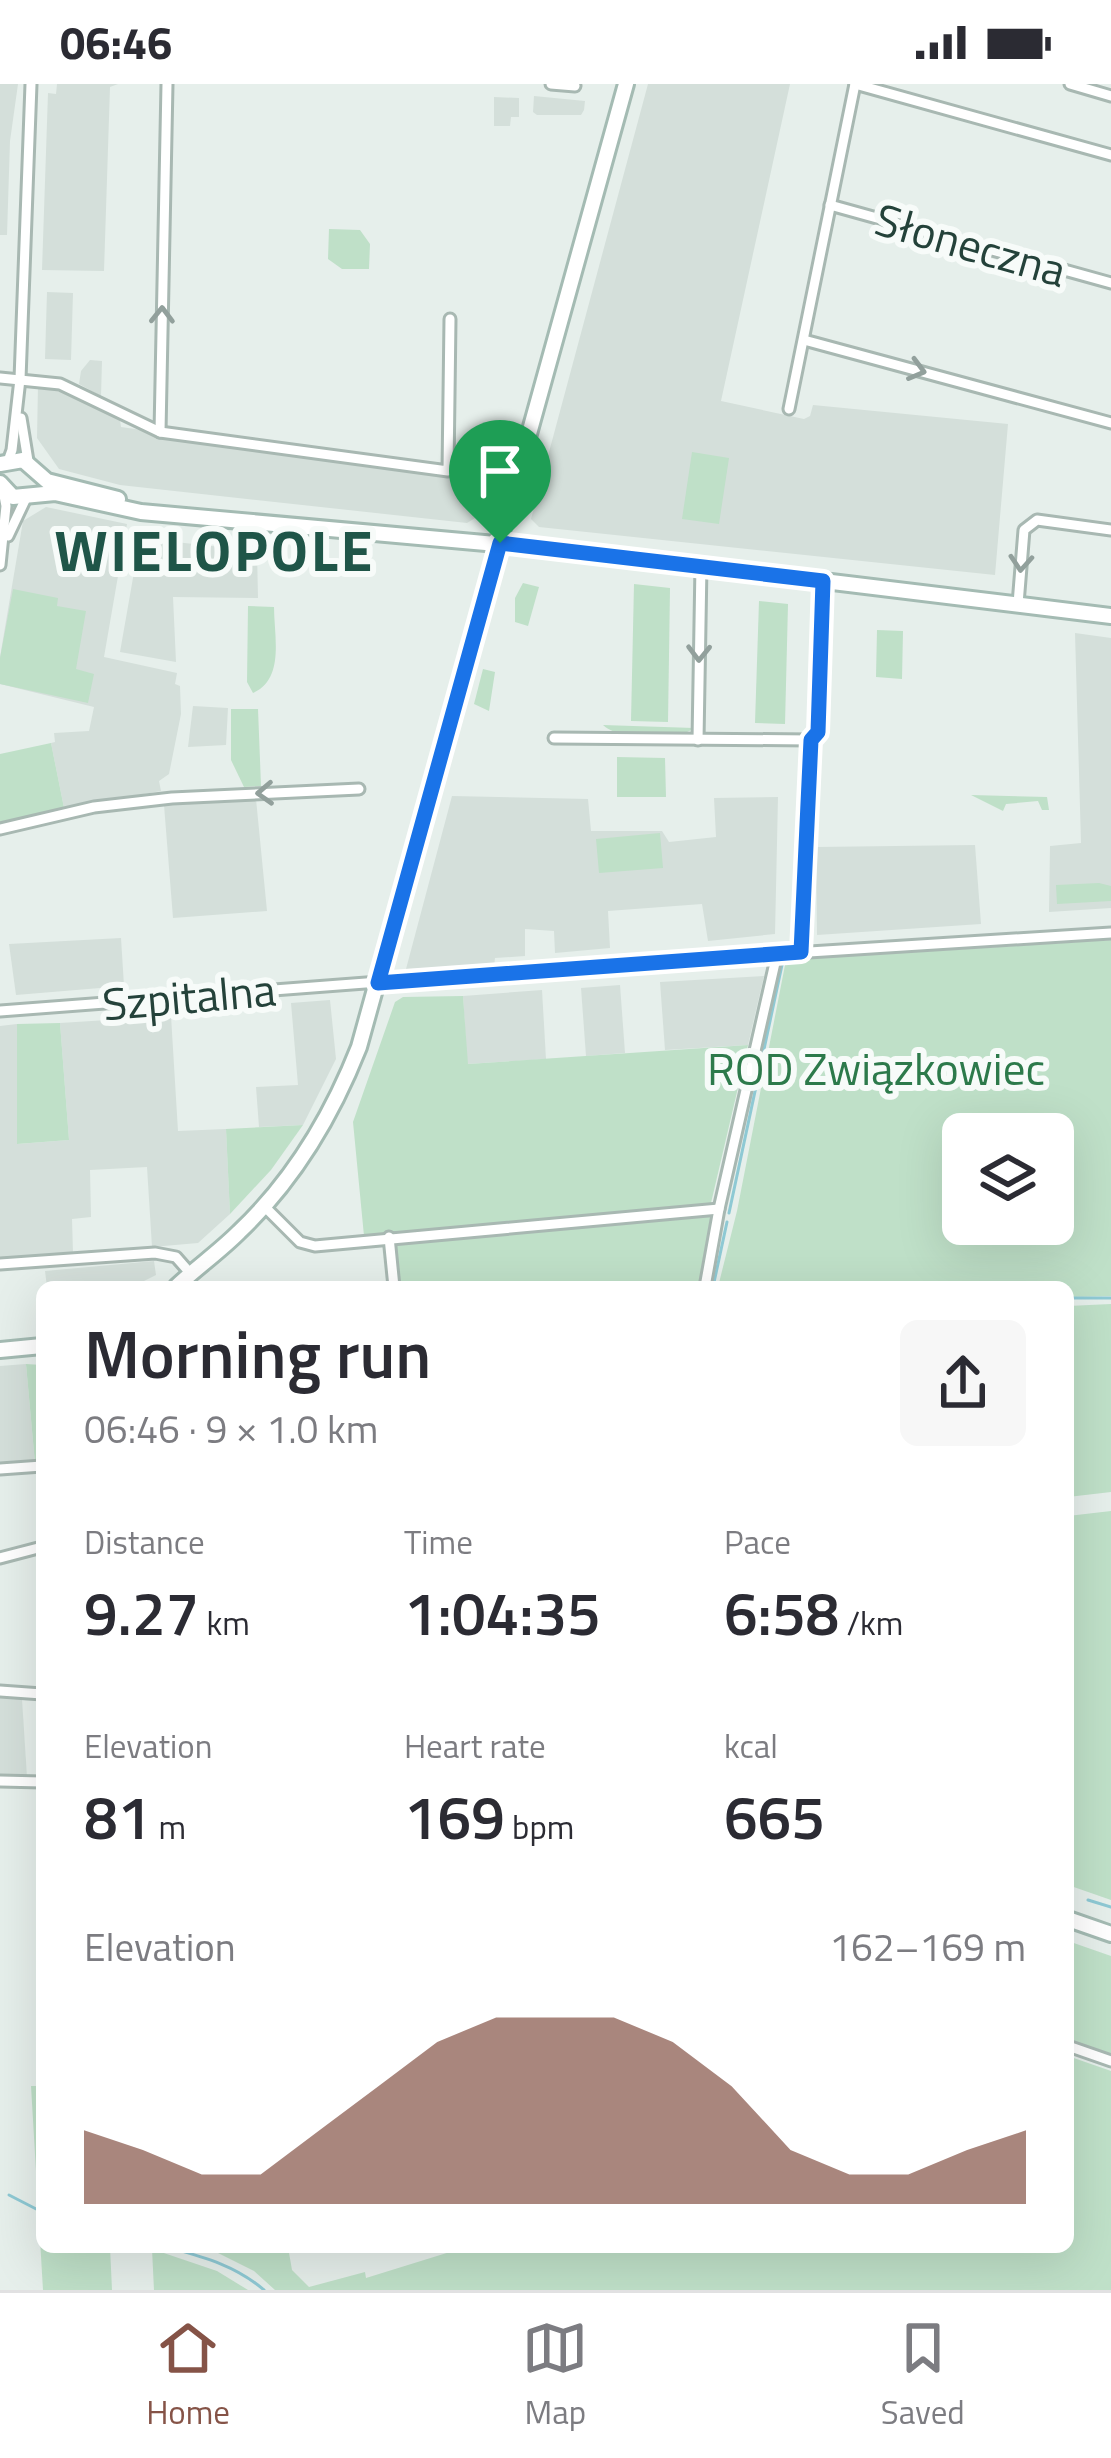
<!DOCTYPE html>
<meta charset="utf-8">
<style>
body{margin:0;font-family:"Titillium Web",sans-serif;background:#f7f7f7;color:#2b2b33;height:100vh;display:flex;flex-direction:column;font-size:45px;white-space:nowrap}
*{box-sizing:border-box;margin:0}
p{font-size:39px;color:#7c7c81}
.icon{flex:none;width:66px;height:66px;fill:none;stroke:currentColor;stroke-width:2;stroke-linecap:round;stroke-linejoin:round}
.map{position:relative;flex:1;overflow:hidden}
.drawer{position:absolute;left:36px;top:1197px;width:1038px;height:972px;display:flex;flex-direction:column;background:#fff;border-radius:18px;box-shadow:0 12px 48px #0002}
.drawer>*{flex:none}
.tools{position:absolute;left:942px;top:1029px;display:grid;gap:24px}
.tools a{display:grid;place-items:center;width:132px;height:132px;border-radius:18px;background:#fff;box-shadow:0 12px 48px #0002;font-size:60px}
.pin{position:absolute;display:grid;place-items:center;width:102px;height:102px;color:#fff;margin:-123px -51px;border-radius:50% 50% 50% 0;rotate:-45deg;box-shadow:0 0 12px #0007}
.pin .icon{rotate:45deg}
.round{display:grid;place-items:center;flex:none;width:126px;height:126px;border-radius:18px;background:#f7f7f7}
.overview{display:flex;align-items:center;justify-content:space-between;height:204px;padding:0 48px}
h1{font-size:66px;font-weight:600;line-height:90px}
.stats{display:grid;grid-template-columns:repeat(3,1fr);gap:18px;height:204px;padding:12px 48px}
.stats div{display:grid;align-content:center}
.stats b{font-size:60px;font-weight:600}
.stats small{font-size:33px;font-weight:400}
.stats p{font-size:33px}
.chart{height:336px;padding:24px 48px}
.chart p{display:flex;justify-content:space-between}
.chart svg{width:100%;height:216px;margin-top:12px;fill:#855347;opacity:.7}
.status{display:flex;justify-content:space-between;align-items:center;height:84px;padding:0 60px;background:#fff;direction:ltr}
.status svg{height:33px;fill:currentColor}
.tabs{display:flex;justify-content:space-around;align-items:center;height:168px;border-top:3px solid #e1e1e2;background:#fff;font-size:33px;color:#7c7c81}
.tabs a{display:grid;justify-items:center;gap:6px}
.tabs .on{color:#855347}
.map>svg:first-child{display:block}
.built{fill:#d4dfda}
.green{fill:#bfe0c8;fill-rule:evenodd}
.lines{fill:none;stroke-linecap:round;stroke-linejoin:round}
.stream{stroke:#8ec9d4;stroke-width:3}
.street-casing{stroke:#a8b8b2;stroke-width:15}
.secondary-casing{stroke:#a4bbb3;stroke-width:20}
.street{stroke:#fff;stroke-width:9}
.secondary{stroke:#fff;stroke-width:14}
.oneway{stroke:#92a09c}
.route-casing{stroke:#fff;stroke-width:24}
.route{stroke:#1a73e8;stroke-width:15}
.labels{text-anchor:middle;dominant-baseline:central;stroke-width:12;stroke-linejoin:round;paint-order:stroke}
.street-label{font-size:45px;fill:#24423a;stroke:#f7fbf9}
.park-label{font-size:45px;fill:#2d7a4b;stroke:#f7fbf9}
.district-label{font-size:57px;font-weight:bold;letter-spacing:3px;fill:#1f5548;stroke:#f7fbf9}
</style>
<div class="status"><b>06:46</b><svg viewBox="0 0 49 12"><path d="M0 12V9h3v3zM5 12V6h3v6zM10 12V3h3v9zM15 12V0h3v12zM26 1h20v11H26zM47 4h2v5h-2z"/></svg></div>
<div class="map">
<svg width="1111" height="2206" viewBox="0 0 1111 2206">
<rect width="100%" height="100%" fill="#e6efeb"/>
<g class="built">
<path d="M 0,0 L 18,0 L 10,57 L 7,151 L 0,151 Z"/>
<path d="M 57,0 L 118,0 L 110,3 L 104,187 L 42,186 L 48,9 L 56,10 Z"/>
<path d="M 648,0 L 790,0 L 721,317 L 804,335 L 810,332 L 813,321 L 1008,340 L 995,491 L 539,443 L 531,435 Z"/>
<path d="M 534,12 L 585,17 L 584,26 L 581,31 L 537,31 L 533,28 Z"/>
<path d="M 494,13 L 519,14 L 519,33 L 511,33 L 510,42 L 494,42 Z"/>
<path d="M 47,208 L 73,209 L 71,276 L 45,275 Z"/>
<path d="M 90,276 L 102,277 L 101,312 L 79,300 L 81,287 Z"/>
<path d="M 38,301 L 56,302 L 101,325 L 120,336 L 121,343 L 446,389 L 500,390 L 493,416 L 486,417 L 485,428 L 467,439 L 120,401 L 59,385 L 37,354 Z"/>
<path d="M 46,423 L 127,440 L 104,573 L 177,589 L 175,600 L 180,602 L 181,630 L 169,690 L 159,697 L 161,707 L 64,724 L 51,659 L 55,658 L 54,649 L 89,647 L 94,623 L 0,600 L 0,573 L 23,437 Z"/>
<path d="M 140,454 L 257,467 L 258,514 L 173,513 L 176,578 L 120,568 Z"/>
<path d="M 1075,549 L 1111,554 L 1111,824 L 1049,828 L 1050,762 L 1081,759 Z"/>
<path d="M 193,622 L 228,624 L 226,661 L 188,663 Z"/>
<path d="M 452,712 L 588,715 L 591,747 L 662,747 L 669,758 L 716,753 L 714,714 L 778,713 L 775,850 L 708,857 L 702,820 L 608,827 L 610,864 L 555,869 L 554,847 L 525,845 L 525,872 L 495,874 L 494,883 L 406,885 Z"/>
<path d="M 256,715 L 267,827 L 173,834 L 164,721 Z"/>
<path d="M 975,761 L 981,840 L 817,851 L 816,763 Z"/>
<path d="M 121,854 L 124,902 L 16,911 L 9,860 Z"/>
<path d="M 764,892 L 748,961 L 665,966 L 660,898 Z"/>
<path d="M 620,901 L 625,969 L 586,972 L 581,904 Z"/>
<path d="M 542,906 L 546,975 L 467,980 L 463,912 Z"/>
<path d="M 330,916 L 336,975 L 303,1041 L 259,1043 L 256,1003 L 298,1001 L 291,919 Z"/>
<path d="M 171,932 L 178,1047 L 226,1045 L 230,1130 L 198,1159 L 152,1163 L 147,1083 L 90,1086 L 91,1133 L 72,1135 L 73,1169 L 0,1174 L 0,942 L 17,940 L 18,1060 L 69,1056 L 60,939 Z"/>
<path d="M 154,1177 L 156,1191 L 132,1203 L 47,1203 L 45,1187 Z"/>
<path d="M 26,1280 L 35,1379 L 0,1382 L 0,1282 Z"/>
<path d="M 14,1613 L 22,1615 L 27,1693 L 0,1693 L 0,1614 Z"/>
</g>
<g class="green">
<path d="M 329,145 L 360,146 L 370,160 L 369,185 L 342,185 L 328,175 Z"/>
<path d="M 692,368 L 729,374 L 719,440 L 682,435 Z"/>
<path d="M 523,499 L 539,503 L 528,542 L 515,538 L 515,514 Z"/>
<path d="M 634,500 L 670,504 L 668,638 L 631,637 Z"/>
<path d="M 13,505 L 58,514 L 57,522 L 86,527 L 76,585 L 94,590 L 88,619 L 0,600 L 0,574 Z"/>
<path d="M 759,517 L 788,520 L 785,640 L 755,639 Z"/>
<path d="M 248,522 L 274,523 C 274,552 285,595 253,609 L 247,598 Z"/>
<path d="M 877,546 L 903,547 L 902,595 L 876,593 Z"/>
<path d="M 483,585 L 495,588 L 489,627 L 474,620 Z"/>
<path d="M 231,625 L 258,625 L 261,702 L 244,703 L 231,676 Z"/>
<path d="M 603,641 L 694,644 C 677,658 619,657 603,641 Z"/>
<path d="M 51,659 L 64,724 L 0,738 L 0,670 Z"/>
<path d="M 617,673 L 665,674 L 666,713 L 617,713 Z"/>
<path d="M 971,711 L 1047,713 L 1049,726 L 1042,726 L 1038,717 L 1006,720 L 1003,727 Z"/>
<path d="M 660,749 L 663,784 L 599,789 L 596,755 Z"/>
<path d="M 1099,799 L 1111,802 L 1111,817 L 1057,820 L 1056,801 Z"/>
<path d="M 1111,856 L 1111,1212 L 1068,1213 L 1068,1203 L 718,1203 L 737,1127 L 786,876 ZM 1053,1050 L 1053,1140 L 963,1140 L 963,1050 Z"/>
<path d="M 463,912 L 468,980 L 748,961 L 711,1119 L 364,1152 L 353,1038 L 395,918 L 403,913 Z"/>
<path d="M 60,939 L 69,1056 L 17,1060 L 17,940 Z"/>
<path d="M 303,1041 L 271,1086 L 230,1130 L 226,1045 Z"/>
<path d="M 711,1131 L 698,1203 L 397,1203 L 393,1160 Z"/>
<path d="M 1111,1220 L 1111,1408 L 1068,1413 L 1068,1222 Z"/>
<path d="M 26,1280 L 42,1281 L 42,1378 L 35,1379 Z"/>
<path d="M 1111,1427 L 1111,1816 L 1068,1801 L 1068,1432 Z"/>
<path d="M 1068,1857 L 1111,1872 L 1111,1971 L 1068,1956 Z"/>
<path d="M 1068,1972 L 1111,1987 L 1111,2206 L 275,2206 L 254,2187 L 206,2163 L 288,2163 L 292,2186 L 309,2203 L 365,2188 L 366,2194 L 466,2163 L 1068,2163 Z"/>
<path d="M 31,2002 L 42,2002 L 42,2163 L 110,2163 L 112,2206 L 43,2206 Z"/>
<path d="M 152,2165 L 217,2187 L 248,2206 L 154,2206 Z"/>
</g>
<g class="lines">
<g class="stream">
<path d="M 729,1129 L 782,881"/>
<path d="M 713,1203 L 727,1138"/>
<path d="M 1068,1214 L 1111,1214"/>
<path d="M 1088,1816 L 1111,1823"/>
<path d="M 9,2111 L 42,2128"/>
<path d="M 167,2163 C 203,2173 235,2181 264,2206"/>
</g>
<g class="street-casing">
<g id="street">
<path d="M 551,0 L 575,2"/>
<path d="M 855,0 L 1111,71"/>
<path d="M 1070,0 L 1111,12"/>
<path d="M 830,121 L 1111,199"/>
<path d="M 804,256 L 1111,339"/>
<path d="M 0,294 L 60,300 L 160,348 L 448,387 L 450,235"/>
<path d="M 789,325 L 855,0"/>
<path d="M 21,334 L 28,377"/>
<path d="M 160,348 L 167,0"/>
<path d="M 7,380 L 12,366 L 20,295 L 31,0"/>
<path d="M 8,452 L 26,414"/>
<path d="M 0,481 L 6,422 L 3,406"/>
<path d="M 1018,520 L 1024,446 L 1037,436 L 1111,446"/>
<path d="M 554,654 L 811,656"/>
<path d="M 698,656 L 701,481"/>
<path d="M 0,745 L 94,723 L 172,714 L 359,705"/>
<path d="M 801,869 L 811,656 L 818,648 L 823,497"/>
<path d="M 0,927 L 602,881 L 1111,849"/>
<path d="M 264,1122 L 300,1158 L 315,1162 L 719,1125"/>
<path d="M 389,1153 L 394,1203"/>
<path d="M 0,1180 L 155,1169 L 176,1173 L 190,1189"/>
<path d="M 705,1203 L 719,1125 L 777,870"/>
<path d="M 0,1385 L 42,1382"/>
<path d="M 0,1474 L 42,1463"/>
<path d="M 0,1607 L 42,1610"/>
<path d="M 0,1697 L 42,1698"/>
<path d="M 1068,1962 L 1111,1977"/>
</g>
</g>
<g class="secondary-casing">
<g id="secondary">
<path d="M 0,380 L 23,376 L 47,397 L 118,415"/>
<path d="M 0,399 L 13,413 L 55,409 L 141,428 L 586,468 L 1111,532"/>
<path d="M 176,1203 C 196,1184 219,1168 239,1148 C 294,1096 331,1034 359,963 L 626,0"/>
<path d="M 0,1266 L 42,1262"/>
<path d="M 1068,1835 L 1111,1850"/>
</g>
</g>
<use href="#street" class="street"/>
<use href="#secondary" class="secondary"/>
</g>
<defs><path id="oneway-chevron" d="M-2-3.5L2.5 0L-2 3.5" fill="none" stroke-width="1.6" stroke-linecap="round" stroke-linejoin="round" transform="scale(3)"/></defs>
<g class="oneway">
<use href="#oneway-chevron" transform="translate(162 231) rotate(-89)"/>
<use href="#oneway-chevron" transform="translate(917 286) rotate(15)"/>
<use href="#oneway-chevron" transform="translate(1021 479) rotate(94)"/>
<use href="#oneway-chevron" transform="translate(699 569) rotate(91)"/>
<use href="#oneway-chevron" transform="translate(265 709) rotate(177)"/>
</g>
<g class="lines">
<g class="route-casing">
<path id="route" d="M 500,459 L 823,497 L 818,648 L 811,656 L 801,868 L 378,899 Z"/>
</g>
<use href="#route" class="route"/>
</g>
<g class="labels">
<g class="street-label">
<text transform="translate(971 160) rotate(16)">Słoneczna</text>
<text transform="translate(189 912) rotate(-5)">Szpitalna</text>
</g>
<g class="park-label">
<text x="876" y="984">ROD Związkowiec</text>
</g>
<g class="district-label">
<text x="215" y="465">WIELOPOLE</text>
</g>
</g>
</svg>
<div class="tools">
<a><svg class="icon" aria-label="layers" viewBox="0 0 24 24"><path d="M12 4l9 5-9 5-9-5zM3 14l9 5 9-5"/></svg></a>
</div>
<div class="pin" style="left:500px;top:459px;background:#1e9e55"><svg class="icon" aria-label="arrive" viewBox="0 0 24 24"><path d="M6 21V4h12l-3 4 3 4H6"/></svg></div>
<section class="drawer">
<div class="overview"><div><h1>Morning run</h1><p>06:46 · 9 × 1.0 km</p></div><a class="round"><svg class="icon" aria-label="share" viewBox="0 0 24 24"><path d="M12 15V3M7 8l5-5 5 5M5 13v7h14v-7"/></svg></a></div>
<div class="stats">
<div><p>Distance</p><b>9.27<small> km</small></b></div>
<div><p>Time</p><b>1:04:35</b></div>
<div><p>Pace</p><b>6:58<small> /km</small></b></div>
</div>
<div class="stats">
<div><p>Elevation</p><b>81<small> m</small></b></div>
<div><p>Heart rate</p><b>169<small> bpm</small></b></div>
<div><p>kcal</p><b>665</b></div>
</div>
<div class="chart"><p><span>Elevation</span>162–169 m</p>
<svg viewBox="0 0 160 44" preserveAspectRatio="none"><path d="M0 44V29L10 33L20 38L30 38L40 29L50 20L60 11L70 6L80 6L90 6L100 11L110 20L120 33L130 38L140 38L150 33L160 29V44z"/></svg>
</div>
</section>
</div>
<nav class="tabs">
<a class="on"><svg class="icon" aria-label="home" viewBox="0 0 24 24"><path d="M3 11l9-7 9 7M6 9v11h12V9"/></svg>Home</a>
<a><svg class="icon" aria-label="map" viewBox="0 0 24 24"><path d="M3 6l6-2 6 2 6-2v14l-6 2-6-2-6 2zM9 4v14M15 6v14"/></svg>Map</a>
<a><svg class="icon" aria-label="saved" viewBox="0 0 24 24"><path d="M7 4h10v16l-5-4-5 4z"/></svg>Saved</a>
</nav>
